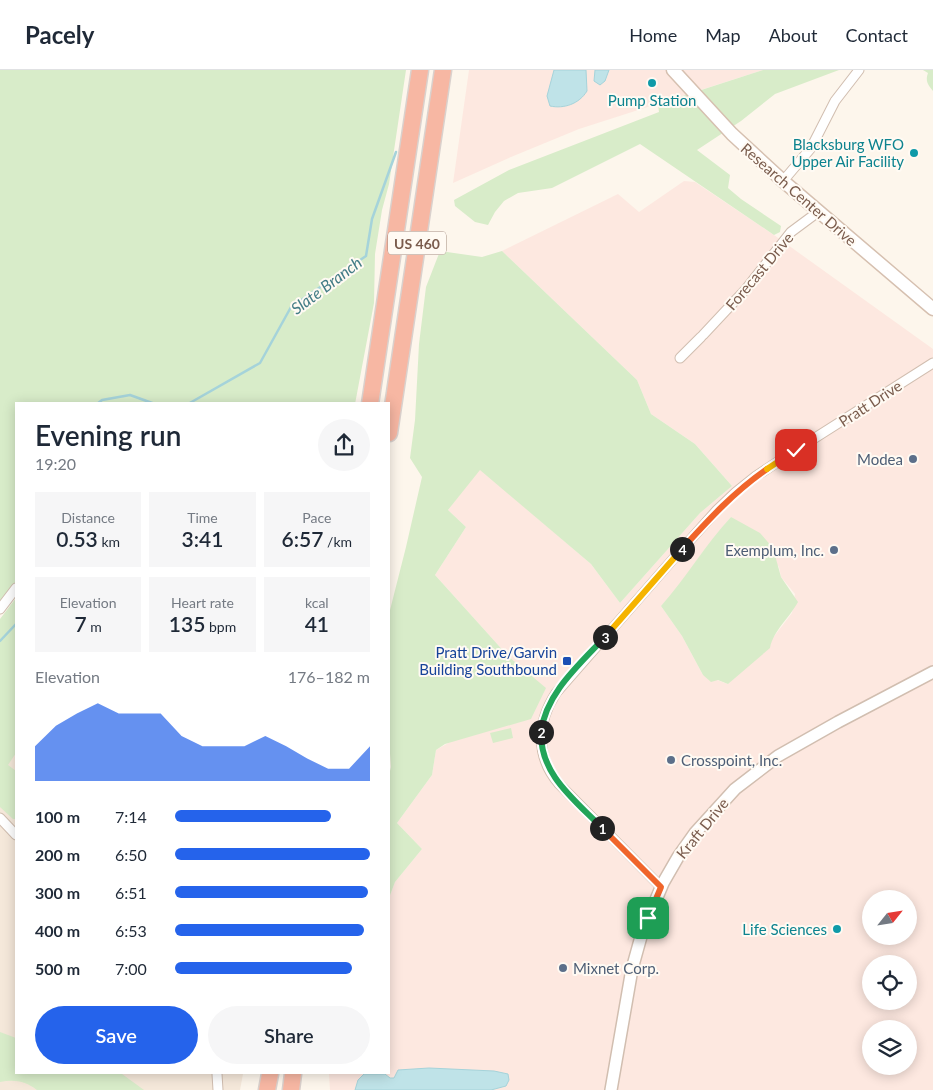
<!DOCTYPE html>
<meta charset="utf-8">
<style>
body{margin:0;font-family:Lato,sans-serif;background:#f6f6f7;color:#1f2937;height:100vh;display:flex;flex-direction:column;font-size:19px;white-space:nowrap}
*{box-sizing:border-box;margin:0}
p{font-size:16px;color:#747a83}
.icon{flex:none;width:28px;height:28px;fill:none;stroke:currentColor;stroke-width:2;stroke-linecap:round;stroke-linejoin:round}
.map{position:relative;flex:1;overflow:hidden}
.side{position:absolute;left:15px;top:332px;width:375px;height:672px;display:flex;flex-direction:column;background:#fff;border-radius:0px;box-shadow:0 2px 12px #0003}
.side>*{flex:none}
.needle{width:32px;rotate:60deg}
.fabs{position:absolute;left:862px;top:820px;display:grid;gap:10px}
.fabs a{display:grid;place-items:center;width:55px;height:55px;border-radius:50%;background:#fff;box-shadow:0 2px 12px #0003;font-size:25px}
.pin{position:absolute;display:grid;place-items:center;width:42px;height:42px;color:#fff;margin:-21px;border-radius:10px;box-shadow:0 2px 8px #0006}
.km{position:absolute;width:25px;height:25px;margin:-12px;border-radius:50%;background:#222;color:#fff;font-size:14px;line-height:25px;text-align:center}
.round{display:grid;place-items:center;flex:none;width:52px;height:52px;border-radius:26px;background:#f6f6f7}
.headline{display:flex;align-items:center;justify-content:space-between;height:85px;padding:0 20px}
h1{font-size:28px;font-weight:600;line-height:38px}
.stats{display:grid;grid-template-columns:repeat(3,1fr);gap:8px;height:85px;padding:5px 20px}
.stats div{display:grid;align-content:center;border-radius:0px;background:#f6f6f7;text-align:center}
.stats b{font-size:21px;font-weight:600}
.stats small{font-size:14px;font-weight:400}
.stats p{font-size:14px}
.chart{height:140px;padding:10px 20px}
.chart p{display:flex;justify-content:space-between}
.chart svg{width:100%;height:90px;margin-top:5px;fill:#2563eb;opacity:.7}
.button{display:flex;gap:10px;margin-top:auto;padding:10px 20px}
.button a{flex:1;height:58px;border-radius:30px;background:#2563eb;color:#fff;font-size:20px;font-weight:600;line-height:58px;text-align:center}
.button a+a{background:#f6f6f7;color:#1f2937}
ul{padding:0 20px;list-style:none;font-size:16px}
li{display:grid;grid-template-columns:80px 60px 1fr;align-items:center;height:38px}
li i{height:12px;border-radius:6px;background:#2563eb}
header{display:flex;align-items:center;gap:30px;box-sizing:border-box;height:70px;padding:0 25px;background:#fff;border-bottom:1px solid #e0e1e3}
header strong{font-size:24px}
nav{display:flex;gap:28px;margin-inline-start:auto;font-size:18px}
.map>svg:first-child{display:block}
.residential{fill:#f5e8da}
.commercial{fill:#fde8e0;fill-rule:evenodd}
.green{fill:#d8ecc9}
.water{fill:#bfe3e8;stroke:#a5d3da}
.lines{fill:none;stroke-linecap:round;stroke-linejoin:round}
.stream{stroke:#a5d3da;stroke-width:2.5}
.minor-casing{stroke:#d1beb0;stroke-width:11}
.tertiary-casing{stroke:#d1beb0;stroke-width:14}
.secondary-casing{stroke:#d6c0b0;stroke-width:15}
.motorway-casing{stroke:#dad1cd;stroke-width:19}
.minor{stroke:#fff;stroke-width:9}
.tertiary{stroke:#fff;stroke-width:11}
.secondary{stroke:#fff;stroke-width:12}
.motorway{stroke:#f7b7a3;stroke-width:16}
.split-1-casing{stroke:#fff;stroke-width:10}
.split-2-casing{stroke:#fff;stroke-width:10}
.split-3-casing{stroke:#fff;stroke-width:10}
.split-4-casing{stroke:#fff;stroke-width:10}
.split-5-casing{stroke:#fff;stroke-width:10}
.split-6-casing{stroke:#fff;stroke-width:10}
.split-1{stroke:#f0652b;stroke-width:6}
.split-2{stroke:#22a559;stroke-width:6}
.split-3{stroke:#22a559;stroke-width:6}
.split-4{stroke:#f5b400;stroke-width:6}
.split-5{stroke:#f0652b;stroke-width:6}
.split-6{stroke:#f5b400;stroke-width:6}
.culture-dot{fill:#0f9aa8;stroke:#fffaf3;stroke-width:2}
.service-dot{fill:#5c6f8a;stroke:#fffaf3;stroke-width:2}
.transit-dot{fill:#1a4fb4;stroke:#fffaf3;stroke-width:2}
.labels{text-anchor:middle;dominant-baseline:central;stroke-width:4;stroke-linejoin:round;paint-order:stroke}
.shield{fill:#fffaf3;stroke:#a28b7f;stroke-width:1}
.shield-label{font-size:14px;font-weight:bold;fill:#7a5c4d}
.culture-label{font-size:15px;fill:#0d838f;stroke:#fffaf3;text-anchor:end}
.street-label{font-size:15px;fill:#7a5c4d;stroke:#fffaf3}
.service-label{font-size:15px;fill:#4e5e75;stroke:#fffaf3;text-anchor:end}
.transit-label{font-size:15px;fill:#164399;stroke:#fffaf3;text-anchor:end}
.water-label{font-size:16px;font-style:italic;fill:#437c86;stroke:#fffaf3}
</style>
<header>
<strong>Pacely</strong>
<nav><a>Home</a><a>Map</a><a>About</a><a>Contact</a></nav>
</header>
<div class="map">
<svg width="933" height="1020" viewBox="0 0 933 1020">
<rect width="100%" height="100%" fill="#fdf6ec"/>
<path class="residential" d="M 16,650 L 16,1004 L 243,1004 L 240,1020 L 0,1020 L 0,661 Z"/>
<g class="commercial">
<path d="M 469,0 L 763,0 L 579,59 L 511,87 L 453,113 Z"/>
<path d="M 684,111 L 695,112 L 774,165 L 933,279 L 933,1020 L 330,1020 L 329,1004 L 389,1004 L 389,828 L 395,812 L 422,779 L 397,753 L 432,705 L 436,680 L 545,618 L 508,586 L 435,505 L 466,457 L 448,440 L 480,399 L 591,494 L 620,533 L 700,443 L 732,416 L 695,374 L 651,344 L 637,310 L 502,181 L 618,124 L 639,142 ZM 731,447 L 779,497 L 781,507 L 795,524 L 792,543 L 772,569 L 728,614 L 703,605 L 682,566 L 661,536 L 680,515 L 702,483 ZM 871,829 L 909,829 L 909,866 L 871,866 ZM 871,894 L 909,894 L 909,931 L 871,931 ZM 871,959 L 909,959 L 909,996 L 871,996 Z"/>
</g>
<g class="green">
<path d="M 0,0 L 406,0 L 389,114 L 382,140 L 375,184 L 374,233 L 355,334 L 16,334 L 16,516 L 0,539 Z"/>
<path d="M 763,0 L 839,0 L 775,24 L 741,51 L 697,80 L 730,105 L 728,118 L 741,129 L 781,156 L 780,162 L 774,165 L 640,74 L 552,118 L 518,123 L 504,131 L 495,142 L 488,155 L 475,152 L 455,136 L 454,130 L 509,100 L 659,42 L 658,34 Z"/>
<path d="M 923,0 L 933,0 L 933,21 C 928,15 925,11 928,3 Z"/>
<path d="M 440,181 L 482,187 L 502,181 L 637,310 L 651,344 L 695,374 L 732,416 L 700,443 L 620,533 L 591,494 L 480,400 L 448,440 L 466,457 L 435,505 L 508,586 L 546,618 L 531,649 L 445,674 L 436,680 L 432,705 L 397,753 L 422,779 L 395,812 L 389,828 L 389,705 L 391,697 L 389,670 L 389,544 L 406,477 L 422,407 L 410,388 L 415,350 L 419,274 L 426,217 Z"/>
<path d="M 731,447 L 760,463 L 773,478 L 781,507 L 798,532 C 790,547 773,561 770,578 L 728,614 L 718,610 L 711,612 L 703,605 L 682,566 L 661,536 C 686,508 705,475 731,447 Z"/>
<path d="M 16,528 L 16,683 L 8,695 L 16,701 L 16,749 L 13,749 L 0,737 L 0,549 Z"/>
<path d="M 511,658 L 513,668 L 493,673 L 490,663 Z"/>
<path d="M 0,962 L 16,968 L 16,1004 L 122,1004 L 144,1020 L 37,1020 C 26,1011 14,1009 0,1012 Z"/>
</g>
<g class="water">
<path d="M 554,0 L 586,0 L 587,21 C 579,34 564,39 550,36 L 547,26 Z"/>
<path d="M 595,0 L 609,0 L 605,11 L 600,15 L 594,11 Z"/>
<path d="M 429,998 L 494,1001 L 508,1004 L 509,1010 L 506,1016 L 491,1020 L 355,1020 L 358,1010 L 364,1004 L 385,1004 L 390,1008 L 394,1008 L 398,1000 Z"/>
</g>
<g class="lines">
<g class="stream">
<path d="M 97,334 L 102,330 L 130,325 L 155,334"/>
<path d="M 188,334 L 260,293 L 291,237 L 366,186 L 372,149 L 396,82"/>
<path d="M 0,571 L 16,554"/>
</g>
<g class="minor-casing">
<g id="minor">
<path d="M 783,111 L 811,78 L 835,31 L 859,0"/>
<path d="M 703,265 L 746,219 L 791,162 L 818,142"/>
<path d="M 680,288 L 701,267"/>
<path d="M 0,539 L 16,518"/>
<path d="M 0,748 L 16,765"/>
<path d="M 661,817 L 559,714 C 535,686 537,652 556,623 L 674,488 L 717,440 L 736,422 L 756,406 L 796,380 L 933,293"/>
<path d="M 217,1004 L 218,1020"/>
</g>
</g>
<g class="tertiary-casing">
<path id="tertiary" d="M 611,1020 L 632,899 L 642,863 L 663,813 L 678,787 L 695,763 L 735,719 L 778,686 L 838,652 L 933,602"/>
</g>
<g class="secondary-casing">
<path id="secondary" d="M 673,0 L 732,64 L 783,111 L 933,239"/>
</g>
<g class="motorway-casing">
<g id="motorway">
<path d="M 370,334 L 420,0"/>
<path d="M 389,363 L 443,0"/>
<path d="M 267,1020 L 270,1004"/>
<path d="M 291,1020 L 293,1004"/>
</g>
</g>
<use href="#minor" class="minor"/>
<use href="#tertiary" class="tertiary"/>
<use href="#secondary" class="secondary"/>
<use href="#motorway" class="motorway"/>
</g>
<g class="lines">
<g class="split-1-casing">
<path id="split-1" d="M 602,758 L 661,817 L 648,848"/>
</g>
<g class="split-2-casing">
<path id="split-2" d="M 541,662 C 540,705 575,730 602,758"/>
</g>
<g class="split-3-casing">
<path id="split-3" d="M 541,662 C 546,623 579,595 605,567"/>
</g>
<g class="split-4-casing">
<path id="split-4" d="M 605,567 L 682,479"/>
</g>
<g class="split-5-casing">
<path id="split-5" d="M 682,479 C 709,449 735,421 767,399"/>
</g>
<g class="split-6-casing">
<path id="split-6" d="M 767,399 L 796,380"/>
</g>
<use href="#split-1" class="split-1"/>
<use href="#split-2" class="split-2"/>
<use href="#split-3" class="split-3"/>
<use href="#split-4" class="split-4"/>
<use href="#split-5" class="split-5"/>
<use href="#split-6" class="split-6"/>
</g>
<g class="culture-dot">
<circle cx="652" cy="13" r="5"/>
<circle cx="914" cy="83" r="5"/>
<circle cx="837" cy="859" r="5"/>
</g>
<g class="service-dot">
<circle cx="913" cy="389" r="5"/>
<circle cx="834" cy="480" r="5"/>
<circle cx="671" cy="690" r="5"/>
<circle cx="563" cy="898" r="5"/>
</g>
<rect class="transit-dot" x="562" y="586" width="10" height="10" rx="2.5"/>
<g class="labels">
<rect class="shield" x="388" y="161.5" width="58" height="23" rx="4"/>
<g class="shield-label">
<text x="417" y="173">US 460</text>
</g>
<g class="culture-label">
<text x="652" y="30" text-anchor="middle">Pump Station</text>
<text x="904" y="74">Blacksburg WFO<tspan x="904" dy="17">Upper Air Facility</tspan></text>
<text x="827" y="859">Life Sciences</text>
</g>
<g class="street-label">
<text transform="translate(799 124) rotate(41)">Research Center Drive</text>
<text transform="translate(759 201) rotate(-50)">Forecast Drive</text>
<text transform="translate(870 333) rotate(-33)">Pratt Drive</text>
<text transform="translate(702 758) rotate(-51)">Kraft Drive</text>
</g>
<g class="service-label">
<text x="903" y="389">Modea</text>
<text x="824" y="480">Exemplum, Inc.</text>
<text x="681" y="690" text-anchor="start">Crosspoint, Inc.</text>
<text x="573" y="898" text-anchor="start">Mixnet Corp.</text>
</g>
<g class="transit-label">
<text x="557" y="582">Pratt Drive/Garvin<tspan x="557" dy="17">Building Southbound</tspan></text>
</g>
<g class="water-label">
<text transform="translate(326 215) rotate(-37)">Slate Branch</text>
</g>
</g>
</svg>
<div class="fabs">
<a><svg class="needle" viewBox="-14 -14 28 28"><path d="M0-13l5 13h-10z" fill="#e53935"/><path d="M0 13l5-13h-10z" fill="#747a83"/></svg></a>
<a><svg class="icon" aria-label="locate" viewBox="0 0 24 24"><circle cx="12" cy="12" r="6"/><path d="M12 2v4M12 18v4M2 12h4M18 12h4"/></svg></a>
<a><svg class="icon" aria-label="layers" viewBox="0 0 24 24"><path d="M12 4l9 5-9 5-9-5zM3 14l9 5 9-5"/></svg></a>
</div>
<div class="pin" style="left:648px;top:848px;background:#1e9e55"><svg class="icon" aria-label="arrive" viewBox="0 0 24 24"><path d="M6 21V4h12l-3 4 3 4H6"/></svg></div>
<div class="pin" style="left:796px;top:380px;background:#d93025"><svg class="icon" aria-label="check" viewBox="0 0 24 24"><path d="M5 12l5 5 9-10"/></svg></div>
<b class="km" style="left:602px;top:758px">1</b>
<b class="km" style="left:541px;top:662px">2</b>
<b class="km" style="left:605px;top:567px">3</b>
<b class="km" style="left:682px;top:479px">4</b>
<section class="side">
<div class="headline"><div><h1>Evening run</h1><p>19:20</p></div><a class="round"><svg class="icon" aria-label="share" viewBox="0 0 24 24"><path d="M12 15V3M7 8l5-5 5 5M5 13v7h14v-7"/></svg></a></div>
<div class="stats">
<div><p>Distance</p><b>0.53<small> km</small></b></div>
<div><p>Time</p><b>3:41</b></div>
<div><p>Pace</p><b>6:57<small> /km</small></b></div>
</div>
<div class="stats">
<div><p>Elevation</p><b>7<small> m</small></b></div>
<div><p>Heart rate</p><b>135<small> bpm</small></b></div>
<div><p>kcal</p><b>41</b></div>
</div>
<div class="chart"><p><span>Elevation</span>176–182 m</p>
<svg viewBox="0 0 160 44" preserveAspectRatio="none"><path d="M0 44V27L10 17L20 11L30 6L40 11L50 11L60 11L70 22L80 27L90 27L100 27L110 22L120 27L130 33L140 38L150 38L160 27V44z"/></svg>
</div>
<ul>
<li><b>100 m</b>7:14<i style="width:80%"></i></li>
<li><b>200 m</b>6:50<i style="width:100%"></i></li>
<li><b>300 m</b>6:51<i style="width:99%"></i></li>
<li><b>400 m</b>6:53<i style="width:97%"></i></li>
<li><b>500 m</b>7:00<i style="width:91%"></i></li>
</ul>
<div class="button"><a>Save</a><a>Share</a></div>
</section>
</div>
